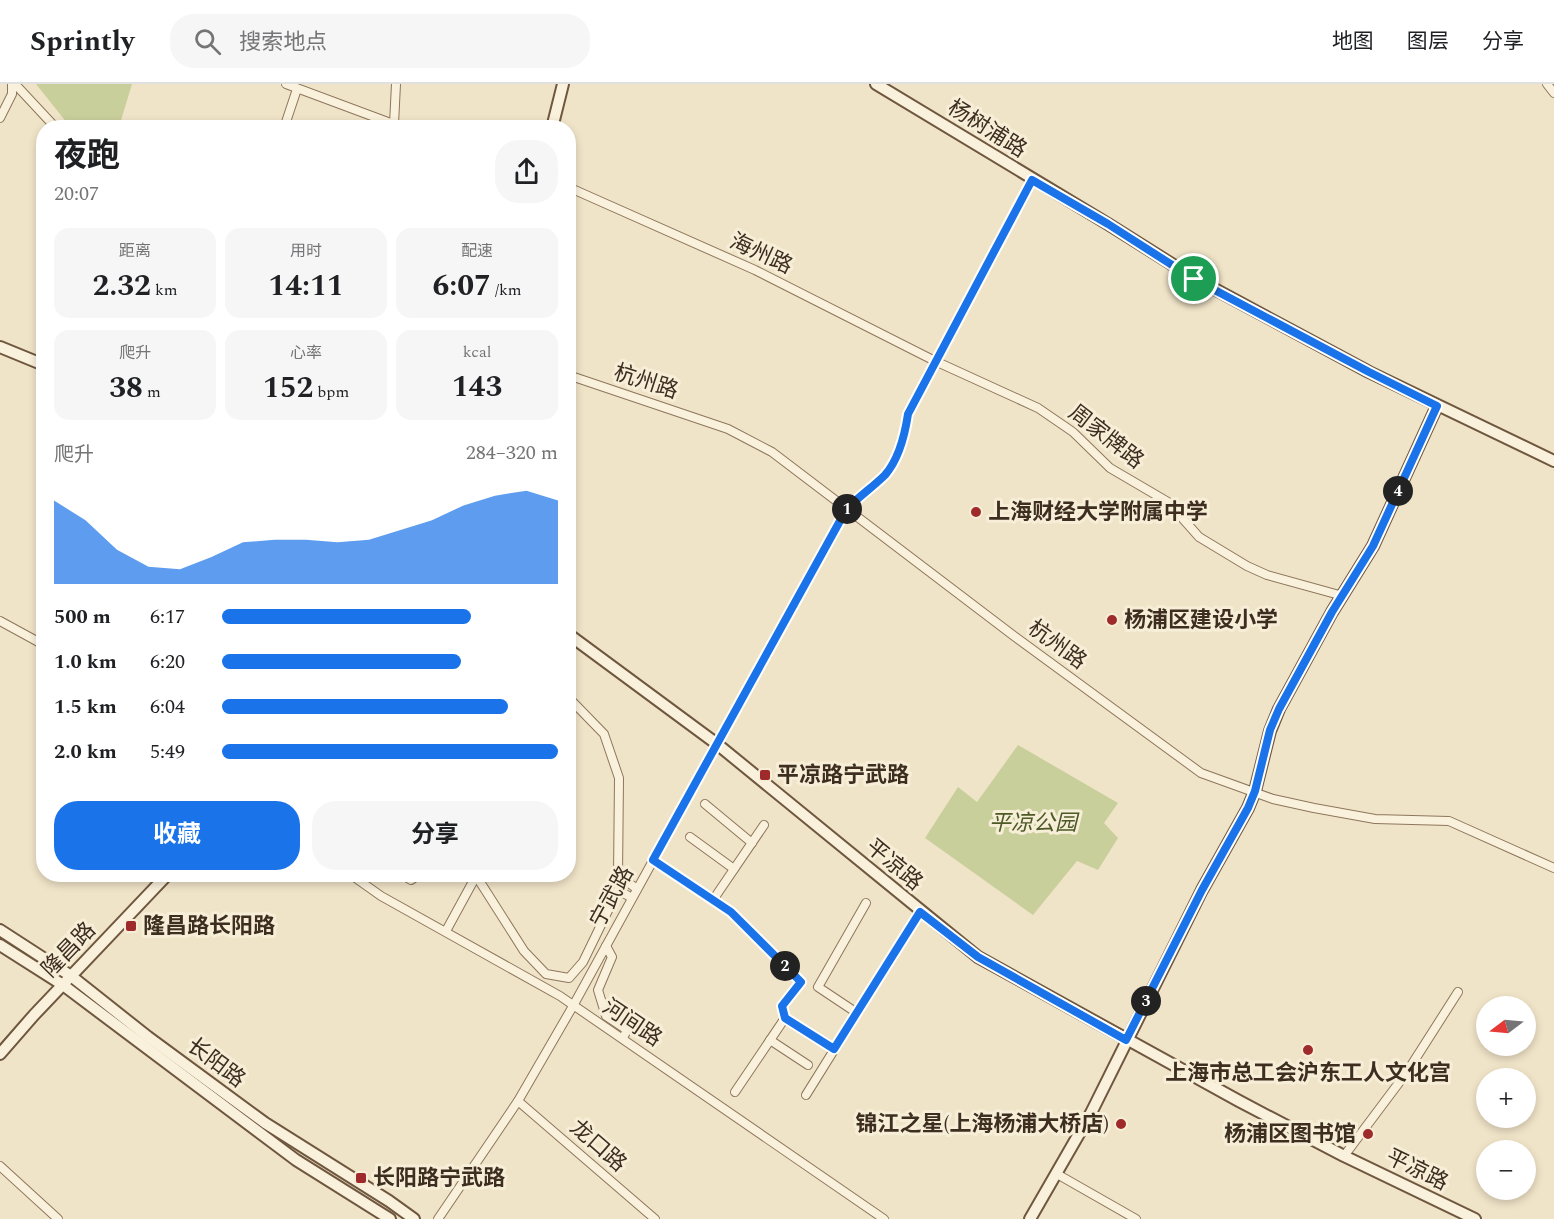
<!DOCTYPE html>
<html lang="zh">
<meta charset="utf-8">
<style>
body{margin:0;font-family:Spectral,"Noto Sans SC",serif;background:#f6f6f6;color:#202124;height:100vh;display:flex;flex-direction:column;font-size:22px;white-space:nowrap}
*{box-sizing:border-box;margin:0}
p{font-size:20px;color:#757577}
.icon{flex:none;width:33px;height:33px;fill:none;stroke:currentColor;stroke-width:2;stroke-linecap:round;stroke-linejoin:round}
.map{position:relative;flex:1;overflow:hidden}
.details{position:absolute;left:36px;top:36px;width:540px;height:762px;display:flex;flex-direction:column;background:#fff;border-radius:24px;box-shadow:0 3px 9px #0003}
.details>*{flex:none}
.needle{width:39px;rotate:254deg}
.buttons{position:absolute;left:1476px;top:912px;display:grid;gap:12px}
.buttons a{display:grid;place-items:center;width:60px;height:60px;border-radius:50%;background:#fff;box-shadow:0 3px 9px #0003;font-size:30px}
.pin{position:absolute;display:grid;place-items:center;width:51px;height:51px;color:#fff;margin:-26px;border:3px solid #fff;border-radius:50%;box-shadow:0 2px 6px #0007}
.km{position:absolute;width:30px;height:30px;margin:-15px;border-radius:50%;background:#222;color:#fff;font-size:16px;line-height:30px;text-align:center}
.round{display:grid;place-items:center;flex:none;width:63px;height:63px;border-radius:24px;background:#f6f6f6}
.overview{display:flex;align-items:center;justify-content:space-between;height:102px;padding:0 18px}
h1{font-size:33px;font-weight:700;line-height:45px}
.figures{display:grid;grid-template-columns:repeat(3,1fr);gap:9px;height:102px;padding:6px 18px}
.figures div{display:grid;align-content:center;border-radius:15px;background:#f6f6f6;text-align:center}
.figures b{font-size:30px;font-weight:700}
.figures small{font-size:16px;font-weight:400}
.figures p{font-size:16px}
.chart{height:168px;padding:12px 18px}
.chart p{display:flex;justify-content:space-between}
.chart svg{width:100%;height:108px;margin-top:6px;fill:#1a73e8;opacity:.7}
.cta{display:flex;gap:12px;margin-top:auto;padding:12px 18px}
.cta a{flex:1;height:69px;border-radius:24px;background:#1a73e8;color:#fff;font-size:24px;font-weight:700;line-height:69px;text-align:center}
.cta a+a{background:#f6f6f6;color:#202124}
ul{padding:0 18px;list-style:none;font-size:20px}
li{display:grid;grid-template-columns:96px 72px 1fr;align-items:center;height:45px}
li i{height:15px;border-radius:8px;background:#1a73e8}
header{display:flex;align-items:center;gap:36px;box-sizing:border-box;height:84px;padding:0 30px;background:#fff;border-bottom:2px solid #e0e0e0}
header strong{font-size:28px}
nav{display:flex;gap:33px;margin-inline-start:auto;font-size:21px}
.search{width:420px;height:54px;background:#f6f6f6;display:flex;align-items:center;gap:15px;box-sizing:border-box;padding:0 21px;border-radius:24px;color:#757577;font-size:22px}
.map>svg:first-child{display:block}
.green{fill:#c9cf9b}
.lines{fill:none;stroke-linecap:round;stroke-linejoin:round}
.street-casing{stroke:#8d765c;stroke-width:10}
.secondary-casing{stroke:#6f573f;stroke-width:14}
.street{stroke:#faf1dc;stroke-width:8}
.secondary{stroke:#faf1dc;stroke-width:10}
.route-casing{stroke:#fff;stroke-width:12}
.route{stroke:#1a73e8;stroke-width:8}
.poi-dot{fill:#9e2a2b;stroke:#f7eed8;stroke-width:2}
.labels{text-anchor:middle;dominant-baseline:central;stroke-width:6;stroke-linejoin:round;paint-order:stroke}
.street-label{font-size:22px;fill:#3d2e20;stroke:#f7eed8}
.poi-label{font-size:22px;font-weight:bold;fill:#3d2e20;stroke:#f7eed8;text-anchor:start}
.park-label{font-size:22px;font-style:italic;fill:#4d5a26;stroke:#f7eed8}
</style>
<header>
<strong>Sprintly</strong>
<div class="search"><svg class="icon" aria-label="search" viewBox="0 0 24 24"><circle cx="10" cy="10" r="6"/><path d="M15 15l6 6"/></svg>搜索地点</div>
<nav><a>地图</a><a>图层</a><a>分享</a></nav>
</header>
<div class="map">
<svg width="1554" height="1135" viewBox="0 0 1554 1135">
<rect width="100%" height="100%" fill="#f0e4c8"/>
<g class="green">
<path d="M 36,0 L 132,0 L 119,43 L 71,44 Z"/>
<path d="M 1018,661 L 1118,719 L 1104,739 L 1118,754 L 1098,786 L 1077,777 L 1033,831 L 925,754 L 958,703 L 977,718 Z"/>
</g>
<g class="lines">
<g class="street-casing">
<g id="street">
<path d="M 15,0 L 56,44"/>
<path d="M 286,0 L 404,44"/>
<path d="M 1547,0 L 1554,9"/>
<path d="M 0,34 L 12,10 L 12,0"/>
<path d="M 394,40 L 396,0"/>
<path d="M 284,44 L 297,5"/>
<path d="M 568,103 L 755,186 L 935,277 L 1038,324 L 1073,348 L 1110,384 L 1168,418 L 1199,453 L 1247,482 L 1267,491 L 1343,512"/>
<path d="M 568,291 L 728,345 L 772,368 L 1014,552 L 1201,689 L 1273,715 L 1314,724 L 1375,735 L 1449,737 L 1554,784"/>
<path d="M 0,537 L 44,561"/>
<path d="M 568,613 L 604,650 L 619,694 L 618,791 L 637,805"/>
<path d="M 705,720 L 752,759"/>
<path d="M 690,753 L 734,785"/>
<path d="M 653,776 L 731,828 L 801,898 L 782,922 L 785,934 L 735,1008"/>
<path d="M 350,790 L 381,812 L 560,912 L 884,1135"/>
<path d="M 401,790 L 411,796 L 420,790"/>
<path d="M 475,790 L 524,867 L 546,890 L 569,894 L 583,878 L 618,806 L 632,814"/>
<path d="M 713,816 L 764,741"/>
<path d="M 446,847 L 476,792"/>
<path d="M 606,862 L 612,873 L 598,906 L 606,932 L 627,946 L 623,954"/>
<path d="M 857,929 L 818,903 L 866,819"/>
<path d="M 785,934 L 834,965"/>
<path d="M 770,956 L 808,981"/>
<path d="M 806,1011 L 920,828"/>
<path d="M 518,1017 L 655,1135"/>
<path d="M 1344,1072 L 1407,988 L 1458,908"/>
<path d="M 0,1082 L 58,1135"/>
<path d="M 1057,1090 L 1136,1135"/>
<path d="M 438,1135 L 518,1017 L 573,922 L 846,426 C 858,413 873,403 885,391 C 899,375 905,350 908,330 L 1032,96"/>
</g>
</g>
<g class="secondary-casing">
<g id="secondary">
<path d="M 876,0 L 1108,140 L 1194,194 L 1369,288 L 1554,377"/>
<path d="M 552,44 L 563,0"/>
<path d="M 0,263 L 44,281"/>
<path d="M 568,550 L 717,660 L 978,873 L 1239,1017 L 1344,1072 L 1475,1135"/>
<path d="M 0,846 L 71,892 L 148,953 L 265,1039 L 389,1117 L 414,1135"/>
<path d="M 0,861 L 63,901 L 296,1076 L 390,1135"/>
<path d="M 0,970 L 34,931 L 168,790"/>
<path d="M 1030,1135 L 1091,1029 L 1202,806 L 1248,724 L 1255,707 L 1270,647 L 1279,625 L 1332,528 L 1373,462 L 1437,322"/>
</g>
</g>
<use href="#street" class="street"/>
<use href="#secondary" class="secondary"/>
</g>
<g class="lines">
<g class="route-casing">
<path id="route" d="M 1032,96 L 1108,140 L 1194,195 L 1369,288 L 1437,322 L 1373,462 L 1332,528 L 1279,625 L 1270,646 L 1255,707 L 1248,724 L 1202,806 L 1126,956 L 978,873 L 920,828 L 834,965 L 785,934 L 782,922 L 801,898 L 731,828 L 653,776 L 846,426 C 858,413 873,403 885,391 C 899,375 905,350 908,330 Z"/>
</g>
<use href="#route" class="route"/>
</g>
<g class="poi-dot">
<circle cx="976" cy="428" r="6"/>
<circle cx="1112" cy="536" r="6"/>
<rect x="759" y="685" width="12" height="12" rx="3"/>
<rect x="125" y="836" width="12" height="12" rx="3"/>
<circle cx="1308" cy="966" r="6"/>
<circle cx="1121" cy="1040" r="6"/>
<circle cx="1368" cy="1050" r="6"/>
<rect x="355" y="1088" width="12" height="12" rx="3"/>
</g>
<g class="labels">
<g class="street-label">
<text transform="translate(987 45) rotate(32)">杨树浦路</text>
<text transform="translate(761 170) rotate(25)">海州路</text>
<text transform="translate(646 298) rotate(18)">杭州路</text>
<text transform="translate(1106 353) rotate(38)">周家牌路</text>
<text transform="translate(1057 561) rotate(36)">杭州路</text>
<text transform="translate(894 781) rotate(40)">平凉路</text>
<text transform="translate(612 813) rotate(-61)">宁武路</text>
<text transform="translate(69 866) rotate(-46)">隆昌路</text>
<text transform="translate(632 939) rotate(34)">河间路</text>
<text transform="translate(216 979) rotate(37)">长阳路</text>
<text transform="translate(598 1062) rotate(41)">龙口路</text>
<text transform="translate(1417 1086) rotate(26)">平凉路</text>
</g>
<g class="poi-label">
<text x="988" y="428">上海财经大学附属中学</text>
<text x="1124" y="536">杨浦区建设小学</text>
<text x="777" y="691">平凉路宁武路</text>
<text x="143" y="842">隆昌路长阳路</text>
<text x="1308" y="989" text-anchor="middle">上海市总工会沪东工人文化宫</text>
<text x="1109" y="1040" text-anchor="end">锦江之星(上海杨浦大桥店)</text>
<text x="1356" y="1050" text-anchor="end">杨浦区图书馆</text>
<text x="373" y="1094">长阳路宁武路</text>
</g>
<g class="park-label">
<text x="1033" y="739">平凉公园</text>
</g>
</g>
</svg>
<div class="buttons">
<a><svg class="needle" viewBox="-14 -14 28 28"><path d="M0-13l5 13h-10z" fill="#e53935"/><path d="M0 13l5-13h-10z" fill="#757577"/></svg></a>
<a>+</a>
<a>−</a>
</div>
<div class="pin" style="left:1194px;top:195px;background:#1e9e55"><svg class="icon" aria-label="arrive" viewBox="0 0 24 24"><path d="M6 21V4h12l-3 4 3 4H6"/></svg></div>
<b class="km" style="left:847px;top:425px">1</b>
<b class="km" style="left:785px;top:882px">2</b>
<b class="km" style="left:1146px;top:917px">3</b>
<b class="km" style="left:1398px;top:407px">4</b>
<section class="details">
<div class="overview"><div><h1>夜跑</h1><p>20:07</p></div><a class="round"><svg class="icon" aria-label="share" viewBox="0 0 24 24"><path d="M12 15V3M7 8l5-5 5 5M5 13v7h14v-7"/></svg></a></div>
<div class="figures">
<div><p>距离</p><b>2.32<small> km</small></b></div>
<div><p>用时</p><b>14:11</b></div>
<div><p>配速</p><b>6:07<small> /km</small></b></div>
</div>
<div class="figures">
<div><p>爬升</p><b>38<small> m</small></b></div>
<div><p>心率</p><b>152<small> bpm</small></b></div>
<div><p>kcal</p><b>143</b></div>
</div>
<div class="chart"><p><span>爬升</span>284–320 m</p>
<svg viewBox="0 0 160 44" preserveAspectRatio="none"><path d="M0 44V10L10 18L20 30L30 37L40 38L50 33L60 27L70 26L80 26L90 27L100 26L110 22L120 18L130 12L140 8L150 6L160 10V44z"/></svg>
</div>
<ul>
<li><b>500 m</b>6:17<i style="width:74%"></i></li>
<li><b>1.0 km</b>6:20<i style="width:71%"></i></li>
<li><b>1.5 km</b>6:04<i style="width:85%"></i></li>
<li><b>2.0 km</b>5:49<i style="width:100%"></i></li>
</ul>
<div class="cta"><a>收藏</a><a>分享</a></div>
</section>
</div>
